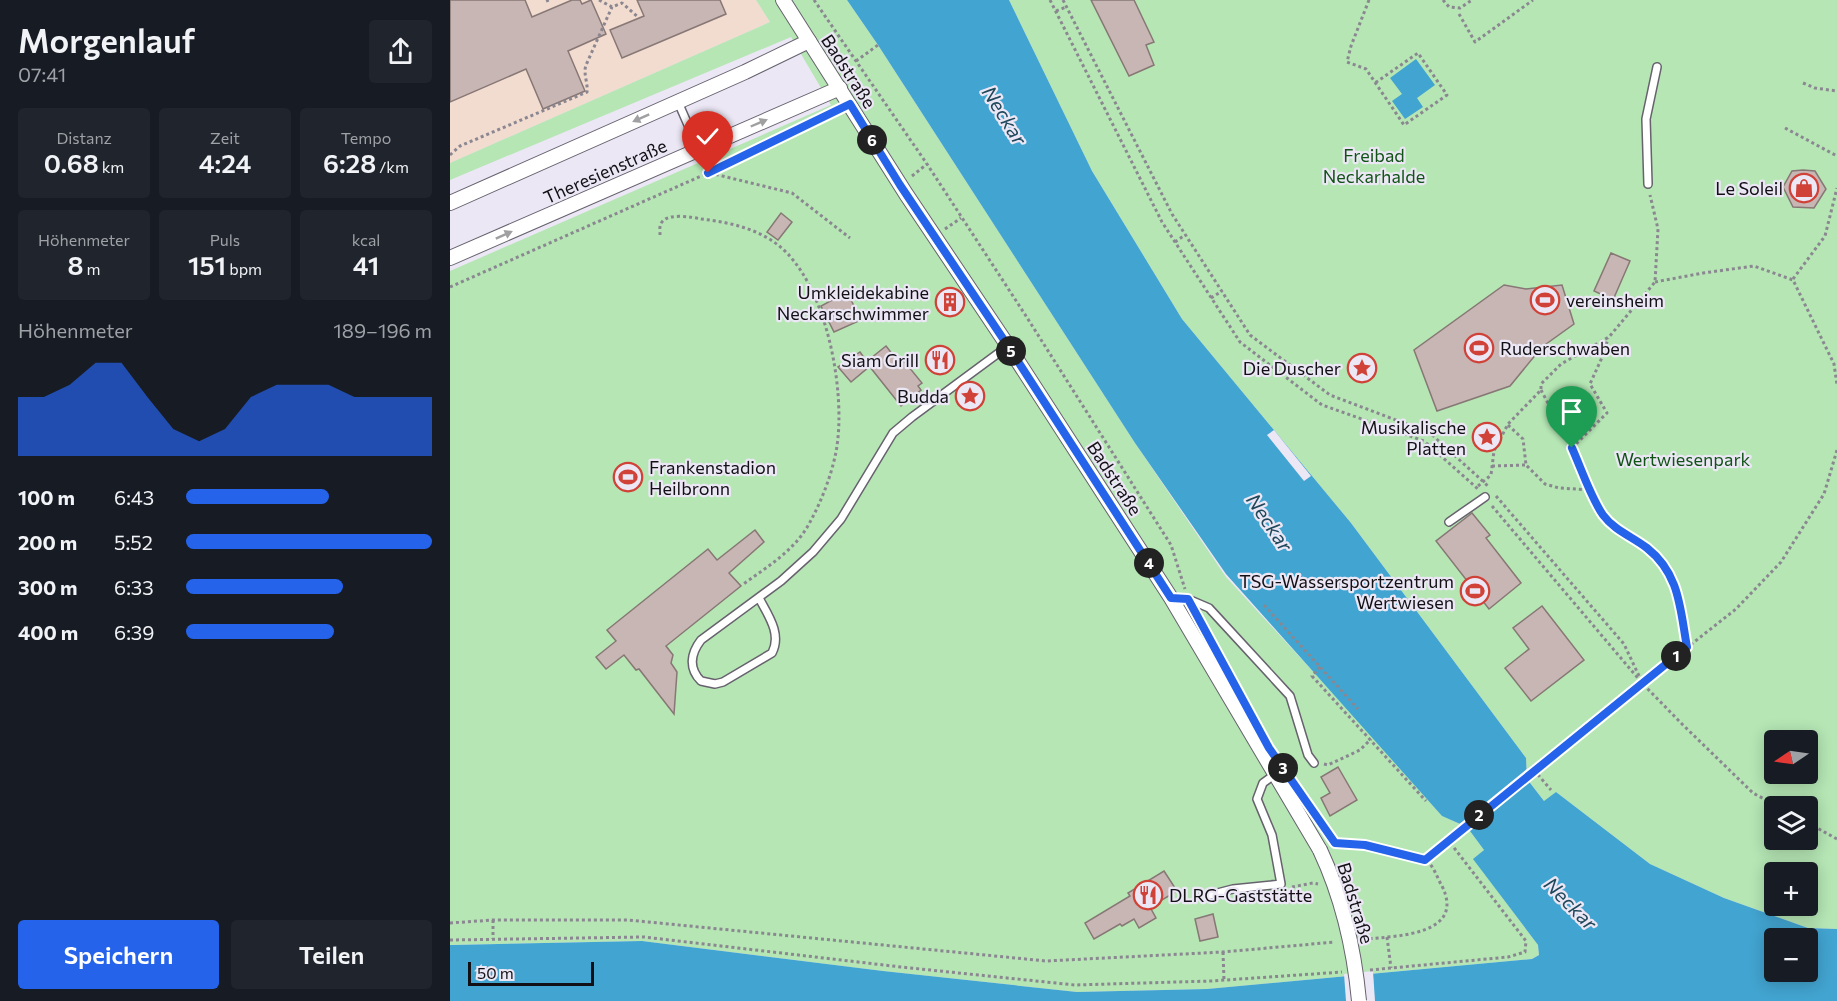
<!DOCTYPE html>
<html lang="de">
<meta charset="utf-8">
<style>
body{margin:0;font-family:Commissioner,sans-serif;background:#20242c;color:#f1f3f6;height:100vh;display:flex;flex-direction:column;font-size:22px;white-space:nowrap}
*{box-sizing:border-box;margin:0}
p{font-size:20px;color:#9ea1a6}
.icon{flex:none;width:33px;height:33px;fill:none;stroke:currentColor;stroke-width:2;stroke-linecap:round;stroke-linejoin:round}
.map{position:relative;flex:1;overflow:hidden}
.side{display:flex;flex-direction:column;background:#171b24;width:450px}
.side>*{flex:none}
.needle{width:39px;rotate:257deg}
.tools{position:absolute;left:1314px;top:730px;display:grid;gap:12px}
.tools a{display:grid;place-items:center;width:54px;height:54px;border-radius:6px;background:#171b24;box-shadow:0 3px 15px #0003;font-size:30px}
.scale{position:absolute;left:18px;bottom:15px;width:126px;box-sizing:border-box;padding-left:6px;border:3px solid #121015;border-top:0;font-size:16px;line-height:21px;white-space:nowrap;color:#121015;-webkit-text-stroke:4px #ece7f5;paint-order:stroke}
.pin{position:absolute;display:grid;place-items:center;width:51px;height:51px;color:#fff;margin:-62px -26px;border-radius:50% 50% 50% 0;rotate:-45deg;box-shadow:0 0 6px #0007}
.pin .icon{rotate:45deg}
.km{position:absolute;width:30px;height:30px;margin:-15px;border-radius:50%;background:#222;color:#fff;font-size:16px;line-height:30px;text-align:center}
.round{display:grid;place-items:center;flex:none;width:63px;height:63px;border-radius:6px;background:#20242c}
.headline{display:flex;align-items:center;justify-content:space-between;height:102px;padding:0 18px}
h1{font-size:33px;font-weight:600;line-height:45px}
.stats{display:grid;grid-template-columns:repeat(3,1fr);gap:9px;height:102px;padding:6px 18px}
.stats div{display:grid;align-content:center;border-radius:6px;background:#20242c;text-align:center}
.stats b{font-size:26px;font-weight:600}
.stats small{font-size:16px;font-weight:400}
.stats p{font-size:16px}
.chart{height:168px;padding:12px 18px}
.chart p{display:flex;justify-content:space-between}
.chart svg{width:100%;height:108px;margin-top:6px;fill:#2563eb;opacity:.7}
.cta{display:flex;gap:12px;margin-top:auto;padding:12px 18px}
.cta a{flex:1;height:69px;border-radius:6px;background:#2563eb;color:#fff;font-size:24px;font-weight:600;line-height:69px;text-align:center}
.cta a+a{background:#20242c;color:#f1f3f6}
ul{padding:0 18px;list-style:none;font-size:20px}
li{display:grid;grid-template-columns:96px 72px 1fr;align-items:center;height:45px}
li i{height:15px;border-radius:8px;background:#2563eb}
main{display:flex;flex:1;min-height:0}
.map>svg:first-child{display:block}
.industrial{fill:#f2dbcf}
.green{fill:#b5e6b4;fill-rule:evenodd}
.water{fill:#42a4d0;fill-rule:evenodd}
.pier{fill:#ece7f5}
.building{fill:#c7b6b3;stroke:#877775;stroke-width:1.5}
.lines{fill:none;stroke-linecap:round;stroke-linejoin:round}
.lane-casing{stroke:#67626e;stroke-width:10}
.street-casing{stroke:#67626e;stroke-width:16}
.path{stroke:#8b8791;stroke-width:3;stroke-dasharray:3 3;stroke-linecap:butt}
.lane{stroke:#fff;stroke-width:7}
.street{stroke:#fff;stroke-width:14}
.street-bridge-casing{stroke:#67626e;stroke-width:16;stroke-linecap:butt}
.street-bridge{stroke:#fff;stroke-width:14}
.oneway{fill:#a09fa1}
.route-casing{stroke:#fff;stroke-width:12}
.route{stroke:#2563eb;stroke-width:8}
.labels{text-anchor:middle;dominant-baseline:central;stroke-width:4.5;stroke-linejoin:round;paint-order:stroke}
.street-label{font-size:18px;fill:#121015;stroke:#ece7f5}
.park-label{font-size:18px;fill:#115317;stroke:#ece7f5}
.poi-label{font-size:18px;fill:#121015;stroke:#ece7f5;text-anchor:end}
.water-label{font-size:20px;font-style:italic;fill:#1f485b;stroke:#ece7f5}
</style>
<main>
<section class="side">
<div class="headline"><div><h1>Morgenlauf</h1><p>07:41</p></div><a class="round"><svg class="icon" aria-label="share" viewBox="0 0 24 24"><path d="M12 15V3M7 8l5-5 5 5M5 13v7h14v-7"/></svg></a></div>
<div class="stats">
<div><p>Distanz</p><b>0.68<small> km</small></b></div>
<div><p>Zeit</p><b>4:24</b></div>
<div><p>Tempo</p><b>6:28<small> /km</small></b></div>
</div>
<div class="stats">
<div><p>Höhenmeter</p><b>8<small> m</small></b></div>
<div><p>Puls</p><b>151<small> bpm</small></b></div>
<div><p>kcal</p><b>41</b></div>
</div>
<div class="chart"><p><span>Höhenmeter</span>189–196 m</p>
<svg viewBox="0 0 160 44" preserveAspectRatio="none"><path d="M0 44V20L10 20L20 15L30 6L40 6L50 20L60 33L70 38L80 33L90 20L100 15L110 15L120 15L130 20L140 20L150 20L160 20V44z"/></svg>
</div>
<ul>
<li><b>100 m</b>6:43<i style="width:58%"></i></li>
<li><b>200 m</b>5:52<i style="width:100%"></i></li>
<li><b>300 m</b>6:33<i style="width:64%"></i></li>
<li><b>400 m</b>6:39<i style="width:60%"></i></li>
</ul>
<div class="cta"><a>Speichern</a><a>Teilen</a></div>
</section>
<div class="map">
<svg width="1387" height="1001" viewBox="0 0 1387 1001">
<rect width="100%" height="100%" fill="#ece7f5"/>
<path class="industrial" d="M 0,0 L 306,0 L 320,22 L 0,163 Z"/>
<g class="green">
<path d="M 306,0 L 397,0 L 428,45 L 685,443 L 776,577 L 904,716 L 992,816 L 1017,827 L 1034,850 L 1024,859 L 1088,945 L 1089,955 L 1082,959 L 757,989 L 627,992 L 433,971 L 192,941 L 0,945 L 0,271 L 381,105 L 341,37 L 0,180 L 0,163 L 320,22 Z"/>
<path d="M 559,0 L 1387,0 L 1387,929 L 1358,928 L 1274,898 L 1200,864 L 1106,792 L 1095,802 L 1077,779 L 1076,758 L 901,523 L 732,319 L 642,171 ZM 1324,741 L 1358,741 L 1358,774 L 1324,774 ZM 1324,807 L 1358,807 L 1358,840 L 1324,840 ZM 1324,873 L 1358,873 L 1358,906 L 1324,906 Z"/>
</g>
<g class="water">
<path d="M 397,0 L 559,0 L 642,171 L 732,319 L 901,523 L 1076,758 L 1077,779 L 1094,801 L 1106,792 L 1200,864 L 1274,898 L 1358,928 L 1387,929 L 1387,1001 L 0,1001 L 0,945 L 3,945 L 192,941 L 433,971 L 627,992 L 757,989 L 1082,959 L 1089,955 L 1088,945 L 1023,859 L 1034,850 L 1017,827 L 992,816 L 776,574 L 685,443 L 428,45 ZM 1324,939 L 1358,939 L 1358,972 L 1324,972 Z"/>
<path d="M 966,59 L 985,85 L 967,98 L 973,107 L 955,119 L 942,101 L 952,94 L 940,78 Z"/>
</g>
<g class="pier">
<path d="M 824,430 L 861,476 L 854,481 L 817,435 Z"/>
<path d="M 1078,768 L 1080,777 L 1077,779 L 1014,829 L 1007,826 Z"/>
<path d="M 923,971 L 925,1001 L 896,1001 L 894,974 Z"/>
</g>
<g class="building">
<path d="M 0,0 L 75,0 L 82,17 L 122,0 L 130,0 L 132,4 L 141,0 L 156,34 L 118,51 L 135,91 L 93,109 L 76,69 L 0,102 Z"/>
<path d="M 187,0 L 270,0 L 276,14 L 172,58 L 160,30 L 194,16 Z"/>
<path d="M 641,0 L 684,0 L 704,42 L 696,45 L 704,65 L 679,76 Z"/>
<path d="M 1353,170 L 1365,171 L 1376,189 L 1364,208 L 1343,207 L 1333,187 L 1342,171 Z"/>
<path d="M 331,213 L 342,222 L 328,240 L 317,232 Z"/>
<path d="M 1161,253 L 1180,261 L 1163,300 L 1144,291 Z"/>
<path d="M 1054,285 L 1076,289 L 1112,285 L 1124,324 L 1092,347 L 1060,386 L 987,411 L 964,350 Z"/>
<path d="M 397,292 L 411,320 L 384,332 L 371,306 Z"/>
<path d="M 436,346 L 450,364 L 454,361 L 472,383 L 468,386 L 471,390 L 451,406 L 416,362 Z"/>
<path d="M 410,352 L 420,366 L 401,382 L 388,367 Z"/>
<path d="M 1022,513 L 1040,535 L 1036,538 L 1071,583 L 1039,609 L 986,541 Z"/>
<path d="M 305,530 L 314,542 L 279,573 L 291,586 L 216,646 L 223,655 L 221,663 L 227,672 L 224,714 L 189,669 L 186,670 L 174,655 L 156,669 L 146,657 L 166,641 L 157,630 L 258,549 L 267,560 Z"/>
<path d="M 1092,606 L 1134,660 L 1081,701 L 1055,668 L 1079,649 L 1063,628 Z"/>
<path d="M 888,767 L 907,800 L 880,816 L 871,798 L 880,793 L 871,777 Z"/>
<path d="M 714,871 L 727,891 L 700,907 L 706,918 L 689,928 L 684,919 L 672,926 L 670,924 L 644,939 L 635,923 L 680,896 L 678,893 Z"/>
<path d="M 763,914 L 768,937 L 750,941 L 745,919 Z"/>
</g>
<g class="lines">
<g class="lane-casing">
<g id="lane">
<path d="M 228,102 L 249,150"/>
<path d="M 1198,184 L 1196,119 L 1207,67"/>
<path d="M 999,522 L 1035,497"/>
<path d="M 309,598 C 318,615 332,634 322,653 L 273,682 L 265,684 L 251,681 C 238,668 241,653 251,640 L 331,581 L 363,552 L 391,519 L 443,433 L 462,417 L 558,346"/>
<path d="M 721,598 L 738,599 L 759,608 L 840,696 L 858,755 L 864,763"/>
<path d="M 752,897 L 783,889 L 831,884 L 822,835 L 807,799 L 813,783 L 824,775"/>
</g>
</g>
<g class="street-casing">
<g id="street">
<path d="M 333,0 L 456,194 L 558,346 L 721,598 L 870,850"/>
<path d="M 0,203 L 295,72 L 359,41"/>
<path d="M 0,258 L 390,88"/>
</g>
</g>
<g class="path">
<path d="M 149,0 L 162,7 L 172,3 L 189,18"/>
<path d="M 364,0 L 477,164 L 576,316 L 721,545 L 735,589"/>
<path d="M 600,0 L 712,222 L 790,342 L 872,405 L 974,441 L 1028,489"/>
<path d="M 613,0 L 722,214 L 800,335 L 880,395 L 980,433 L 1038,486"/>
<path d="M 919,0 L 901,46 L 897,62 L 916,69 L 954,125 L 997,95 L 968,53 L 925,83"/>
<path d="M 993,0 L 999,7 L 1010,8 L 1022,0"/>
<path d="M 96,1 L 99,0"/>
<path d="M 606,11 L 616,7"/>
<path d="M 1009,14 L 1025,42 L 1083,0"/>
<path d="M 406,61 L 428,45"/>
<path d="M 1353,83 L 1365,88 L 1387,91"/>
<path d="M 1335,128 L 1387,156"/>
<path d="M 0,155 L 10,146 L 137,92 C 138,82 133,74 136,65 L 162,7"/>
<path d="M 260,173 L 342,193 L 400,238"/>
<path d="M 462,176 L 477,164"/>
<path d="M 495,229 L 511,218"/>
<path d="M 210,235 C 210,231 209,225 212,222 C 218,213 242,217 251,219 C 278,222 306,228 328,245 C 377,283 397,394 386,452 C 381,477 371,502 359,524 C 344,551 317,567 292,585"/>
<path d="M 725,242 L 735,235"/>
<path d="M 1343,279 L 1375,236 L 1387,188"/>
<path d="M 1205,282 L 1253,273 L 1304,266 L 1343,280 L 1384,364 L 1387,385"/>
<path d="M 0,287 L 258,173 L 386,111"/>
<path d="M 761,298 L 772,291"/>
<path d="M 1091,390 L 1122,448 L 1154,515 L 1174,534 L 1197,548 L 1221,574 L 1228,598 L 1237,647"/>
<path d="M 1058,425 L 1073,439 L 1076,465 L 1095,484 L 1109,488 L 1141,490"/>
<path d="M 1122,448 L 1157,413 L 1140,384 L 1154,353 L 1158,338"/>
<path d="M 1042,466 L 1076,465"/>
<path d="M 1028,486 L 1041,475 L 1044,451 L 1058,424 L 1091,390 L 1091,384 L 1111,364 L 1159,337 L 1205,282 L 1208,229 L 1200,195"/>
<path d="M 1046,496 L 1174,644 L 1190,678"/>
<path d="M 1042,506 L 1192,683 L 1232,724 L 1303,793 L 1329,807"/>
<path d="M 814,605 L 908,709"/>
<path d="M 870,667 L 862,676 L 976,801"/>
<path d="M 874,764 L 878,765 L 910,750 L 921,739"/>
<path d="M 1084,770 L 1101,790"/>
<path d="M 1358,823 L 1387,839"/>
<path d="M 883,844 C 904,839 929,851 951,855 C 958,856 967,857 974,859 C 983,863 987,878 992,886 C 1016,935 947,936 916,939"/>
<path d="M 975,860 L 1192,683 L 1286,609 L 1331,562 L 1374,494 L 1387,450"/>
<path d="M 842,887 L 863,883 L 868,884"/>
<path d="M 43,920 L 43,939"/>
<path d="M 0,923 L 43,920 L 178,920 L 596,961 L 773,952 L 885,942"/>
<path d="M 937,937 L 941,968"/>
<path d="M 0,940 L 194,937 L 451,967 L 625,985 L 761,981 L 892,972"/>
<path d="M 773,952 L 774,980"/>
<path d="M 920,970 L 1058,957 L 1075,952 L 1076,941 L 998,840"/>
</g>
<use href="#lane" class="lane"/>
<use href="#street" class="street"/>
<g class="street-bridge-casing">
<path id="street-bridge" d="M 870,850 C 893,899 904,947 909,1001"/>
</g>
<use href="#street-bridge" class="street-bridge"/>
</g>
<defs><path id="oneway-solid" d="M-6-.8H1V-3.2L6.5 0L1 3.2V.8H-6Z" transform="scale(1.5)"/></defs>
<g class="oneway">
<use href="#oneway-solid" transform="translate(191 118) rotate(156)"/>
<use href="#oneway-solid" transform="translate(309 123) rotate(-23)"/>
<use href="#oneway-solid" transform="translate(54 235) rotate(-24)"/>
</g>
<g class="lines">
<g class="route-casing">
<path id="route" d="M 258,173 L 400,104 L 450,185 L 558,346 L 721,598 L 738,599 L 819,748 L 885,843 L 915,845 L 975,860 L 1237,647 C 1230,609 1230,574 1197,548 C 1183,537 1164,530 1153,515 C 1141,498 1131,468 1122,448"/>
</g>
<use href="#route" class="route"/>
</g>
<defs>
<g id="shop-ring" transform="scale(1.5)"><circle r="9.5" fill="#ece7f5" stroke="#d04238" stroke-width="1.5"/><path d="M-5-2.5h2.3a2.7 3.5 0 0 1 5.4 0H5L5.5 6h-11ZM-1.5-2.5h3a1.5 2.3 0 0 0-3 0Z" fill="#d04238"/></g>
<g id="stadium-ring" transform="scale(1.5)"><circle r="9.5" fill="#ece7f5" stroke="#d04238" stroke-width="1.5"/><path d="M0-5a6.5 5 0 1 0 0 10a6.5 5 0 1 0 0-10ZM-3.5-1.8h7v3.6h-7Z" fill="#d04238"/></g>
<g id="building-ring" transform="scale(1.5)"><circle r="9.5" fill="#ece7f5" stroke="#d04238" stroke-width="1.5"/><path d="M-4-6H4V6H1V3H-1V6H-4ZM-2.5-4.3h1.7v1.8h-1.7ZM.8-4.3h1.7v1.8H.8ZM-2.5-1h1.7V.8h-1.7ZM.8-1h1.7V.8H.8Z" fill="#d04238"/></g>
<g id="restaurant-ring" transform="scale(1.5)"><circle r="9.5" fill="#ece7f5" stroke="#d04238" stroke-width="1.5"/><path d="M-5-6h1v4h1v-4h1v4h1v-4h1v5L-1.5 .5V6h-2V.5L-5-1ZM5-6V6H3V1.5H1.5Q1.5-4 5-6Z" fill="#d04238"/></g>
<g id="sight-ring" transform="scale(1.5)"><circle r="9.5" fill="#ece7f5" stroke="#d04238" stroke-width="1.5"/><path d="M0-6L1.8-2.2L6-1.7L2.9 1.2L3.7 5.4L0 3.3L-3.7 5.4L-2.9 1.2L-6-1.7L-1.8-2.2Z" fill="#d04238"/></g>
</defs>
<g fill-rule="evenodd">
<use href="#shop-ring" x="1354" y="188"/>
<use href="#stadium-ring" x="1095" y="300"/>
<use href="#building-ring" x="500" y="302"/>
<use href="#stadium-ring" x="1029" y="348"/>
<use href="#restaurant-ring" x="490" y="360"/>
<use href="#sight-ring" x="912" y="368"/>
<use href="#sight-ring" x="520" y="396"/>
<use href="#sight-ring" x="1037" y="437"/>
<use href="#stadium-ring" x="178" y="477"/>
<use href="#stadium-ring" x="1025" y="591"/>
<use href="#restaurant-ring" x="698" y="895"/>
</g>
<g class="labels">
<g class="street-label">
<text transform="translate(399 71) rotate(57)">Badstraße</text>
<text transform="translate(155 171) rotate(-24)">Theresienstraße</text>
<text transform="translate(665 478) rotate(57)">Badstraße</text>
<text transform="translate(906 903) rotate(73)">Badstraße</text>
</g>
<g class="park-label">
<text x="924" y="155">Freibad<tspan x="924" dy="21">Neckarhalde</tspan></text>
<text x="1233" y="459">Wertwiesenpark</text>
</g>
<g class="poi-label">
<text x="1333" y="188">Le Soleil</text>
<text x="479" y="292">Umkleidekabine<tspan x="479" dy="21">Neckarschwimmer</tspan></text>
<text x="1116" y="300" text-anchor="start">vereinsheim</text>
<text x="1050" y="348" text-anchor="start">Ruderschwaben</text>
<text x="469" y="360">Siam Grill</text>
<text x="891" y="368">Die Duscher</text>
<text x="499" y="396">Budda</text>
<text x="1016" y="427">Musikalische<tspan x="1016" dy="21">Platten</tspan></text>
<text x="199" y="467" text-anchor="start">Frankenstadion<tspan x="199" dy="21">Heilbronn</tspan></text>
<text x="1004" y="581">TSG-Wassersportzentrum<tspan x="1004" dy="21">Wertwiesen</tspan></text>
<text x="719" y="895" text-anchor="start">DLRG-Gaststätte</text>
</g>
<g class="water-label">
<text transform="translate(555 115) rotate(58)">Neckar</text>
<text transform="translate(820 522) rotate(56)">Neckar</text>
<text transform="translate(1121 903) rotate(45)">Neckar</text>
</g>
</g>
</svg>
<div class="tools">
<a><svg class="needle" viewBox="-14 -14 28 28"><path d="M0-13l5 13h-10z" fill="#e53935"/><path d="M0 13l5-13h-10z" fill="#9ea1a6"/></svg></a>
<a><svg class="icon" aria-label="layers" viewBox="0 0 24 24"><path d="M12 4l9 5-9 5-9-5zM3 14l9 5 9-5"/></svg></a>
<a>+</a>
<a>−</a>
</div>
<div class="scale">50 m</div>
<div class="pin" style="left:1122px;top:448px;background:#1e9e55"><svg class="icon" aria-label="arrive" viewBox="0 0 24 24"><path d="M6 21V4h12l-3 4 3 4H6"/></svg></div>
<div class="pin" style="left:258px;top:173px;background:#d93025"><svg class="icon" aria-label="check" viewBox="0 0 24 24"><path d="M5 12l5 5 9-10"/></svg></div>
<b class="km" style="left:1226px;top:656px">1</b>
<b class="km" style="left:1029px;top:815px">2</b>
<b class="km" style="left:833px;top:768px">3</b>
<b class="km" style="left:699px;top:563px">4</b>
<b class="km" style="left:561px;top:351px">5</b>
<b class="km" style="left:422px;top:140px">6</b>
</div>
</main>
